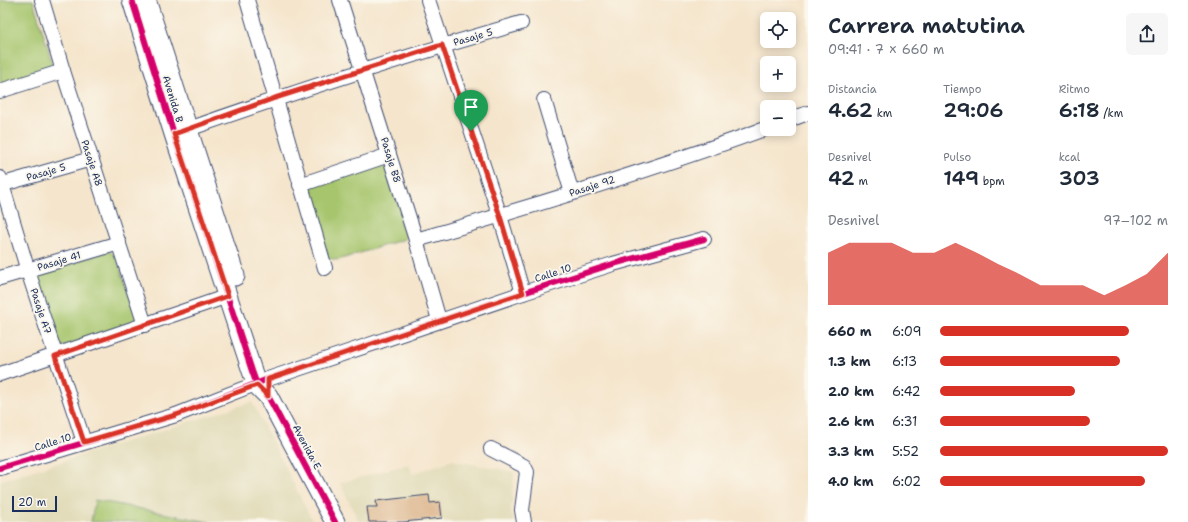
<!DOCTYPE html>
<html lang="es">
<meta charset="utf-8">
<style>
body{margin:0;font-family:"Shantell Sans",sans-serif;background:#f6f6f7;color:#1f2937;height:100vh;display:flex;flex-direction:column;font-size:15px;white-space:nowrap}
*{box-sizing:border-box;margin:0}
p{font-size:13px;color:#747a83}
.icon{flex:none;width:22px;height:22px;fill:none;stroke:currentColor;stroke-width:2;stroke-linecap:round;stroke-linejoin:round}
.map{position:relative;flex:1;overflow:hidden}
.panel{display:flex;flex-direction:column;background:#fff;width:380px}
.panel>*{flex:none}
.tools{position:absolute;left:760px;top:12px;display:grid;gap:8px}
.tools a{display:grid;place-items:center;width:36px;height:36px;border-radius:6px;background:#fff;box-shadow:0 2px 10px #0003;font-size:20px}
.scale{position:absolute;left:12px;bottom:10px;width:45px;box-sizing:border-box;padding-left:4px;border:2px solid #1b2f5e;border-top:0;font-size:11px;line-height:14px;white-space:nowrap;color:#1b2f5e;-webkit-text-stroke:3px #fbf7ec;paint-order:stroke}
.pin{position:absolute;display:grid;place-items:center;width:34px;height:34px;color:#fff;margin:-41px -17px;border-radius:50% 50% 50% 0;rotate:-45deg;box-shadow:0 0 4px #0007}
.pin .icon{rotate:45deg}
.round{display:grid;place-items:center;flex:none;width:42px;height:42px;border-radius:6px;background:#f6f6f7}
.headline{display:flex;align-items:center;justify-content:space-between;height:68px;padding:0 20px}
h1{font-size:22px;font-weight:600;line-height:30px}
.stats{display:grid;grid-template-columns:repeat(3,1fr);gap:6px;height:68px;padding:4px 20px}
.stats div{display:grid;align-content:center}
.stats b{font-size:20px;font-weight:600}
.stats small{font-size:11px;font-weight:400}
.stats p{font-size:11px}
.chart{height:112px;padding:8px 20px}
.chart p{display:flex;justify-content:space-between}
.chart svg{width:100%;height:72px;margin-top:4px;fill:#d93025;opacity:.7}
ul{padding:0 20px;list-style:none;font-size:13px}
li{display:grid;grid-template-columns:64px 48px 1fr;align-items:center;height:30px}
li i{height:10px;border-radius:5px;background:#d93025}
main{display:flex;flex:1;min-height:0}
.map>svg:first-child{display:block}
.built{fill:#e2dcba}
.green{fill:#a6c56c;stroke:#607a65}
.building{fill:#dbb288}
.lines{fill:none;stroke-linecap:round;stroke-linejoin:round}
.street-casing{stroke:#3c4a6e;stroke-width:16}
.secondary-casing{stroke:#3c4a6e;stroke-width:21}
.street{stroke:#fff;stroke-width:14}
.secondary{stroke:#fff;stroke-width:19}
.cycleway-casing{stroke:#fbf7ec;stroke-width:8}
.cycleway{stroke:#d6006c;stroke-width:6}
.route-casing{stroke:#fff;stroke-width:8}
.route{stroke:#d93025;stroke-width:5}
.labels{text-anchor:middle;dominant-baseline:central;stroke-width:3.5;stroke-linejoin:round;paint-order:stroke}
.street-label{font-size:10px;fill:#1b2f5e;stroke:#fbf7ec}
</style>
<main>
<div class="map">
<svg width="808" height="522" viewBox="0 0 808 522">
<rect width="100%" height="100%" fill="#fbf7ec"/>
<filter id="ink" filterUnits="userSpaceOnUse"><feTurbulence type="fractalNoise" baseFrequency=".025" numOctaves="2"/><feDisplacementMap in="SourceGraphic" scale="8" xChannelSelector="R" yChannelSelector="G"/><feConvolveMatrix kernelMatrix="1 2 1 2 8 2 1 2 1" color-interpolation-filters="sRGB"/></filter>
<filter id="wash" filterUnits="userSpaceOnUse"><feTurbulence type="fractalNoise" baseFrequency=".012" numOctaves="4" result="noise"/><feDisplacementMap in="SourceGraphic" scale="16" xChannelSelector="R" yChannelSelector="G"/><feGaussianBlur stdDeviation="0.9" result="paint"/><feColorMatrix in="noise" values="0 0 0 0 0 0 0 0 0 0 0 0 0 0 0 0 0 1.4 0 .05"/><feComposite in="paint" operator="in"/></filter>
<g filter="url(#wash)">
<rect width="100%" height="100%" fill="#f5e5cc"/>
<g class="built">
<path d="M 252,402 L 313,522 L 0,522 L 0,481 Z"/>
<path d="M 452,460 L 514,472 L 511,511 L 514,522 L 359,522 L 340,483 L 409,464 L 412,474 Z"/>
</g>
<g class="green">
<path d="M 0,0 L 33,0 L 53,65 L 50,70 L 0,85 Z"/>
<path d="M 377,164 L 386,166 L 408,233 L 405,239 L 338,260 L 327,258 L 308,185 Z"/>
<path d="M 109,251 L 116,256 L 137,318 L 132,325 L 60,348 L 35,275 Z"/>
<path d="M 95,500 L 209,522 L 91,522 Z"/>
</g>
<g id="blocks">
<path class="building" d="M 429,495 L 430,503 L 440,502 L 442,518 L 403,522 L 369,522 L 367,507 L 377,507 L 376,501 Z"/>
</g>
</g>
<g filter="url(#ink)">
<use href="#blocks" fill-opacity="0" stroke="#3c4a6e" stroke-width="1"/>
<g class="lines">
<g class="street-casing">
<g id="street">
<path d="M 42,0 L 63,71 L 145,325"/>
<path d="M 247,0 L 325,268"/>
<path d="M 340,0 L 416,240 L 439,320"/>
<path d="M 428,0 L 500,216 L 523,293"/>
<path d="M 0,91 L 63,71"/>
<path d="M 544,100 L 572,193"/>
<path d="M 789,120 L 808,113"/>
<path d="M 180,132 C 293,92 406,56 521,23"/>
<path d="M 0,178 L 28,271 L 84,442"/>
<path d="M 0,185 L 91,159"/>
<path d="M 300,185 L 389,155"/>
<path d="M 416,240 C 534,206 652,170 767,128"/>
<path d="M 0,278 L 119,243"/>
<path d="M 0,374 L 228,296"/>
<path d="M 491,449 L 524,466 L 527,472 L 522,510 L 524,522"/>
<path d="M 0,468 L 176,415 L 268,379 L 523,293 L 613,264 L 704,239"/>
</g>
</g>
<g class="secondary-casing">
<g id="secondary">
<path d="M 132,0 L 174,134 L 252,371 L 257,385 L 268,396 L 335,522"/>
<path d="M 146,0 L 235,276"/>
</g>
</g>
<use href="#street" class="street"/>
<use href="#secondary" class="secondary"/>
<g class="cycleway-casing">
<g id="cycleway">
<path d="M 132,0 L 174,134 L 252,371 L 257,385 L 268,396 L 335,522"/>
<path d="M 0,468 L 176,415 L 268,379 L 523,293 L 613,264 L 704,239"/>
</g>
</g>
<use href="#cycleway" class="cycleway"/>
</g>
</g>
<g class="lines" filter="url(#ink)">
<g class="route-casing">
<path id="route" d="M 442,45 L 500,216 L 523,293 L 268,379 L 268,396 L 257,385 L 176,415 L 84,442 L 55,356 L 228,296 L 174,134 L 275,98 Z"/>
</g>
<use href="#route" class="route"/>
</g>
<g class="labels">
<g class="street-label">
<text transform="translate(473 37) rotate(-16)">Pasaje 5</text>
<text transform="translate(173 99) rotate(73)">Avenida B</text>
<text transform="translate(391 160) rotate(73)">Pasaje B8</text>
<text transform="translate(92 163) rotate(72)">Pasaje A8</text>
<text transform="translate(46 172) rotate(-16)">Pasaje 5</text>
<text transform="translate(592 186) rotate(-18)">Pasaje 92</text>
<text transform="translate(59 261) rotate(-17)">Pasaje 41</text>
<text transform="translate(553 273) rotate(-18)">Calle 10</text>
<text transform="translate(41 311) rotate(72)">Pasaje A7</text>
<text transform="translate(53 442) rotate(-17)">Calle 10</text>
<text transform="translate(307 447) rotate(62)">Avenida E</text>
</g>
</g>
</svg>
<div class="tools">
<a><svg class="icon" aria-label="locate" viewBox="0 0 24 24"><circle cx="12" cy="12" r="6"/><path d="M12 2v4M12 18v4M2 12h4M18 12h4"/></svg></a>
<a>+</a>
<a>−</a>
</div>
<div class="scale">20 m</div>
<div class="pin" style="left:471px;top:131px;background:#1e9e55"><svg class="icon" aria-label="arrive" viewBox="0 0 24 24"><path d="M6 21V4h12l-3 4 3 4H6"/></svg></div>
</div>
<section class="panel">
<div class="headline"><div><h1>Carrera matutina</h1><p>09:41 · 7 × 660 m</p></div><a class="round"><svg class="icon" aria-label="share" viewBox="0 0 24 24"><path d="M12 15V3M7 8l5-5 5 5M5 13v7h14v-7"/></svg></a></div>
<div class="stats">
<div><p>Distancia</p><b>4.62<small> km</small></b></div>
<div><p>Tiempo</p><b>29:06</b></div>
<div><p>Ritmo</p><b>6:18<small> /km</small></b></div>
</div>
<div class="stats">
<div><p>Desnivel</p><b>42<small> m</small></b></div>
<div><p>Pulso</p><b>149<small> bpm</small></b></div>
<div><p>kcal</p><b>303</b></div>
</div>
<div class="chart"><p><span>Desnivel</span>97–102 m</p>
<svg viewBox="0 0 160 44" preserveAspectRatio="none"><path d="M0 44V12L10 6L20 6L30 6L40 12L50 12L60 6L70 12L80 19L90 25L100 32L110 32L120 32L130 38L140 32L150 25L160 12V44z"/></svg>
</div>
<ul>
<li><b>660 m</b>6:09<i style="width:83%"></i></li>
<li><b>1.3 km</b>6:13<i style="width:79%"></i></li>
<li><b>2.0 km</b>6:42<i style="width:59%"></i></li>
<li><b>2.6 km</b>6:31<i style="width:66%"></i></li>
<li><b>3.3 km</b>5:52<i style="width:100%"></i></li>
<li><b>4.0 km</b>6:02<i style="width:90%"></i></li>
</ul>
</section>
</main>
